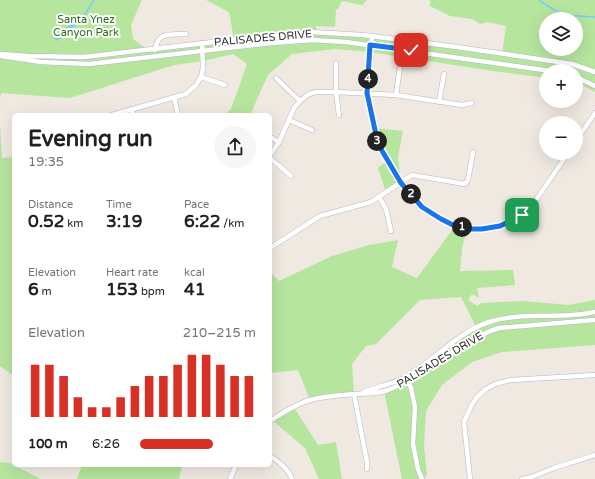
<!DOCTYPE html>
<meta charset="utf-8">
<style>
body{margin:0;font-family:"Varela Round",sans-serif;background:#f6f6f6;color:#202124;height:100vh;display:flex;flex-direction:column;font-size:15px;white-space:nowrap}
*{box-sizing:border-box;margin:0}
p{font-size:13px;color:#757577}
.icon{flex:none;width:22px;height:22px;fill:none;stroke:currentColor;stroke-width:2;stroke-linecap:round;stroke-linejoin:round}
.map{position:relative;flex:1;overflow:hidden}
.details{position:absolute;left:12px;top:113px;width:260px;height:354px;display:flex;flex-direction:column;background:#fff;border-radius:6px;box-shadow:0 4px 16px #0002}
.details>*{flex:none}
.buttons{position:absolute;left:539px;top:12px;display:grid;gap:8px}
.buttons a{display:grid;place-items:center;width:44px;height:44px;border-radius:50%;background:#fff;box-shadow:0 4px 16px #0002;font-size:20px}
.pin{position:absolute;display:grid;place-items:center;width:34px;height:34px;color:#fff;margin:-17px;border-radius:8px;box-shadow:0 2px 6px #0006}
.km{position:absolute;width:20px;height:20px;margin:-10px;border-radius:50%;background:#222;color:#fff;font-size:11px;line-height:20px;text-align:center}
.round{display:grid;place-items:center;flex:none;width:42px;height:42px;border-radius:21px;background:#f6f6f6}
.summary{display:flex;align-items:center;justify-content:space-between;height:68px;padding:0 16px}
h1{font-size:22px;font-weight:800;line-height:30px}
.figures{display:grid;grid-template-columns:repeat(3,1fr);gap:6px;height:68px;padding:4px 16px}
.figures div{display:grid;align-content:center}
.figures b{font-size:17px;font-weight:800}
.figures small{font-size:11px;font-weight:400}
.figures p{font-size:11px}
.chart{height:112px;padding:8px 16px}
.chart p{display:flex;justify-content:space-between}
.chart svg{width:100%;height:72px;margin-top:4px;stroke:#d93025;stroke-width:6}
ul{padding:0 16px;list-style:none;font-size:13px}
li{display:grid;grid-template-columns:64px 48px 1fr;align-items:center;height:30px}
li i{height:10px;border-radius:5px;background:#d93025}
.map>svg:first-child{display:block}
.green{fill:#b6e59e;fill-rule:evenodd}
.water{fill:#75cff0}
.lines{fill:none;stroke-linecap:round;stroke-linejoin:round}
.stream{stroke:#75cff0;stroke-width:1.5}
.minor-casing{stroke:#b4b7c1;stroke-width:5.5}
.minor{stroke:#fff;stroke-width:4.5}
.route-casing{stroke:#fff;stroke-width:8}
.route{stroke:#1a73e8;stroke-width:5}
.labels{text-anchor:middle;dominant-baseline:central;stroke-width:4;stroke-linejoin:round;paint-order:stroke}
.park-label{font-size:11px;fill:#2c6e1b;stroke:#fff}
.street-label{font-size:11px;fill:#2e2e2e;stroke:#fff}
</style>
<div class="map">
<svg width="595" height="479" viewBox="0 0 595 479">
<rect width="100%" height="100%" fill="#efe9e1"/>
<g class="green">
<path d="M 0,0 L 142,0 L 131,25 L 133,39 L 148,50 L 233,40 L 233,34 L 229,12 L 206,0 L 367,0 L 362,5 L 342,1 L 338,9 L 336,9 L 335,27 L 316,26 L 316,33 L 363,35 L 502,55 L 506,26 L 487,22 L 480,24 L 472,19 L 450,16 L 430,6 L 430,0 L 595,0 L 595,92 L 584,86 L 576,84 L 576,71 L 546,71 L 546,78 L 486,70 L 370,52 L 335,49 L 292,54 L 268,75 L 250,115 L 224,115 L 231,109 L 247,64 L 233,54 L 203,61 L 174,65 L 70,98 L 1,93 L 0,99 ZM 546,19 L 576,19 L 576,49 L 546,49 Z"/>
<path d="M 0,126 L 2,158 L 14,157 L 14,376 L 0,366 Z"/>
<path d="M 374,128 L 403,131 L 398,157 L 401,183 L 386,192 L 378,168 L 388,160 Z"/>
<path d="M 455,226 L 467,229 L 462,248 L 460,271 L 513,270 L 515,285 L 477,288 L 479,298 L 472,294 L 468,300 L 477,306 L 481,303 L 523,301 L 569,305 L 595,300 L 595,345 L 502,352 L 472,362 L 442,385 L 426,411 L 424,445 L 427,475 L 424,479 L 402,479 L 384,391 L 401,385 L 406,377 L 476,327 L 461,297 L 420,300 L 376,344 L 366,346 L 352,364 L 354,394 L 310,400 L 298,370 L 270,373 L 270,272 L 279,281 L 332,256 L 369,245 L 398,240 L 392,267 L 417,278 Z"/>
<path d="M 293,406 L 318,445 L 336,442 L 342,479 L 319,479 L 305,448 L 272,420 Z"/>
<path d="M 0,462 L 9,463 L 41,479 L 0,479 Z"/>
<path d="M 82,465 L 182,465 L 179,479 L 77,479 Z"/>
</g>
<path class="water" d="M 78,18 L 81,21 L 57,41 L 54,38 Z"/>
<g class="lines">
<g class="stream">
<path d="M 539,0 L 562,15 L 595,17"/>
<path d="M 80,19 L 84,16 L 94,0"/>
</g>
<g class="minor-casing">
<g id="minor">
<path d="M 372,37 L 367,93 L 378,143 L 401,183 L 421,207 L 441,219 L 455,226 L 467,229 L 482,229 L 500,226 L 520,217 L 532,206 L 568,153"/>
<path d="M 155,50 C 158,31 170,35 186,34"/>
<path d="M 0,54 L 28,56 L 84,57 L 283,34 L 310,32 L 363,35 L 457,47 L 572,64 L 595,72"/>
<path d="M 1,56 L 41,62 L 89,64 L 272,43 L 313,40 L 346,42 L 551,71"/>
<path d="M 336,63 L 336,92 L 339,115"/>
<path d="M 201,77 L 225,85"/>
<path d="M 576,77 L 595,86"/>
<path d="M 276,78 L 300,101"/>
<path d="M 396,95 L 400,67"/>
<path d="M 174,97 L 178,115"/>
<path d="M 439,102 L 444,74"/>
<path d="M 132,109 L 133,115"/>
<path d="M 112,115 L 186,94 L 196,85 L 201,77 L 203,68 L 202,43"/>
<path d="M 289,120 L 312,130"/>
<path d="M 270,137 L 279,142"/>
<path d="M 576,141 L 595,113"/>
<path d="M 270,155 L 279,142 L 294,108 L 300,101 L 309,94 L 316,92 L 336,92 L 396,95 L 462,105 L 472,103"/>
<path d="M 270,158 L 291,176"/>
<path d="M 379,197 L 386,209 L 391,231"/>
<path d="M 270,248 L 320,216 L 371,202 L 412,175 L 465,184 L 468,180 L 473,152"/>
<path d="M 407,379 L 411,388 L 415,407 L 413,444 L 418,469 L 422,479"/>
<path d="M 363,392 C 377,387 393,384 406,377 C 435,360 456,333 489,322 C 523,311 561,320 595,312"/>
<path d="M 354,394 L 367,462 L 367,469"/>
<path d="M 270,421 C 282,413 296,404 310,400 C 324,396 341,395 355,394 C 366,393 375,394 385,391 C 427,377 457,341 499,328 L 595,320"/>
<path d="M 270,456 C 279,462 288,468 292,479"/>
<path d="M 230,479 L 236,465"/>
<path d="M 470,479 L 464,422 L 471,406 L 477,397 L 486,389 L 495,384 L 511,380 L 595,375"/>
<path d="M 522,479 L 529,478 L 554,468 L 595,455"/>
</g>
</g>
<use href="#minor" class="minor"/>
</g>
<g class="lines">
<g class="route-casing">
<path id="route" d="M 411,50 L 370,45 L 367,93 L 378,144 L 401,183 L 422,207 L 441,219 L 455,226 L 467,229 L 482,229 L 500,226 L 522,215"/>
</g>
<use href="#route" class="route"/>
</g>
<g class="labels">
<g class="park-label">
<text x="86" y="19">Santa Ynez<tspan x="86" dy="13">Canyon Park</tspan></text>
</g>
<g class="street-label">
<text transform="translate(263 38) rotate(-5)">PALISADES DRIVE</text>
<text transform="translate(440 360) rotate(-31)">PALISADES DRIVE</text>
</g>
</g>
</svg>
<div class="buttons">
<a><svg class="icon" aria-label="layers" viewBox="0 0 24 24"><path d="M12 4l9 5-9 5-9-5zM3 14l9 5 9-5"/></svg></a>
<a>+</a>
<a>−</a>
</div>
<div class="pin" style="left:522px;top:215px;background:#1e9e55"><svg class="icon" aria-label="arrive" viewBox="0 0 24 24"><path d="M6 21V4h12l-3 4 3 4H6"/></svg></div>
<div class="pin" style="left:411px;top:50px;background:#d93025"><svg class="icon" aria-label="check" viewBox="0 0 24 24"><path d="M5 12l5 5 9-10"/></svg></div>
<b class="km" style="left:462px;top:227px">1</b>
<b class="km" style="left:411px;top:194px">2</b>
<b class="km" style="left:377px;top:141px">3</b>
<b class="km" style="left:368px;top:79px">4</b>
<section class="details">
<div class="summary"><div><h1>Evening run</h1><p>19:35</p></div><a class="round"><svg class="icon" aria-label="share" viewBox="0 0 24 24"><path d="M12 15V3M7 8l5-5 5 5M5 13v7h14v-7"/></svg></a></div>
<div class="figures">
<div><p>Distance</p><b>0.52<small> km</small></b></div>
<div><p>Time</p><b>3:19</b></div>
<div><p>Pace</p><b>6:22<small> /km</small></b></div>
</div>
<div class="figures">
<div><p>Elevation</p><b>6<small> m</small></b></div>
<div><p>Heart rate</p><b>153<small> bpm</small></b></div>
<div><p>kcal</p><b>41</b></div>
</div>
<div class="chart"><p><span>Elevation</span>210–215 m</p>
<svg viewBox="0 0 160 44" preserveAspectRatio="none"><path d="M5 44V12M15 44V12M25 44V19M35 44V32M45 44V38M55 44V38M65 44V32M75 44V25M85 44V19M95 44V19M105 44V12M115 44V6M125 44V6M135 44V12M145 44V19M155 44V19"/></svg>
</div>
<ul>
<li><b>100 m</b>6:26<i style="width:63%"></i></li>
</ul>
</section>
</div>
